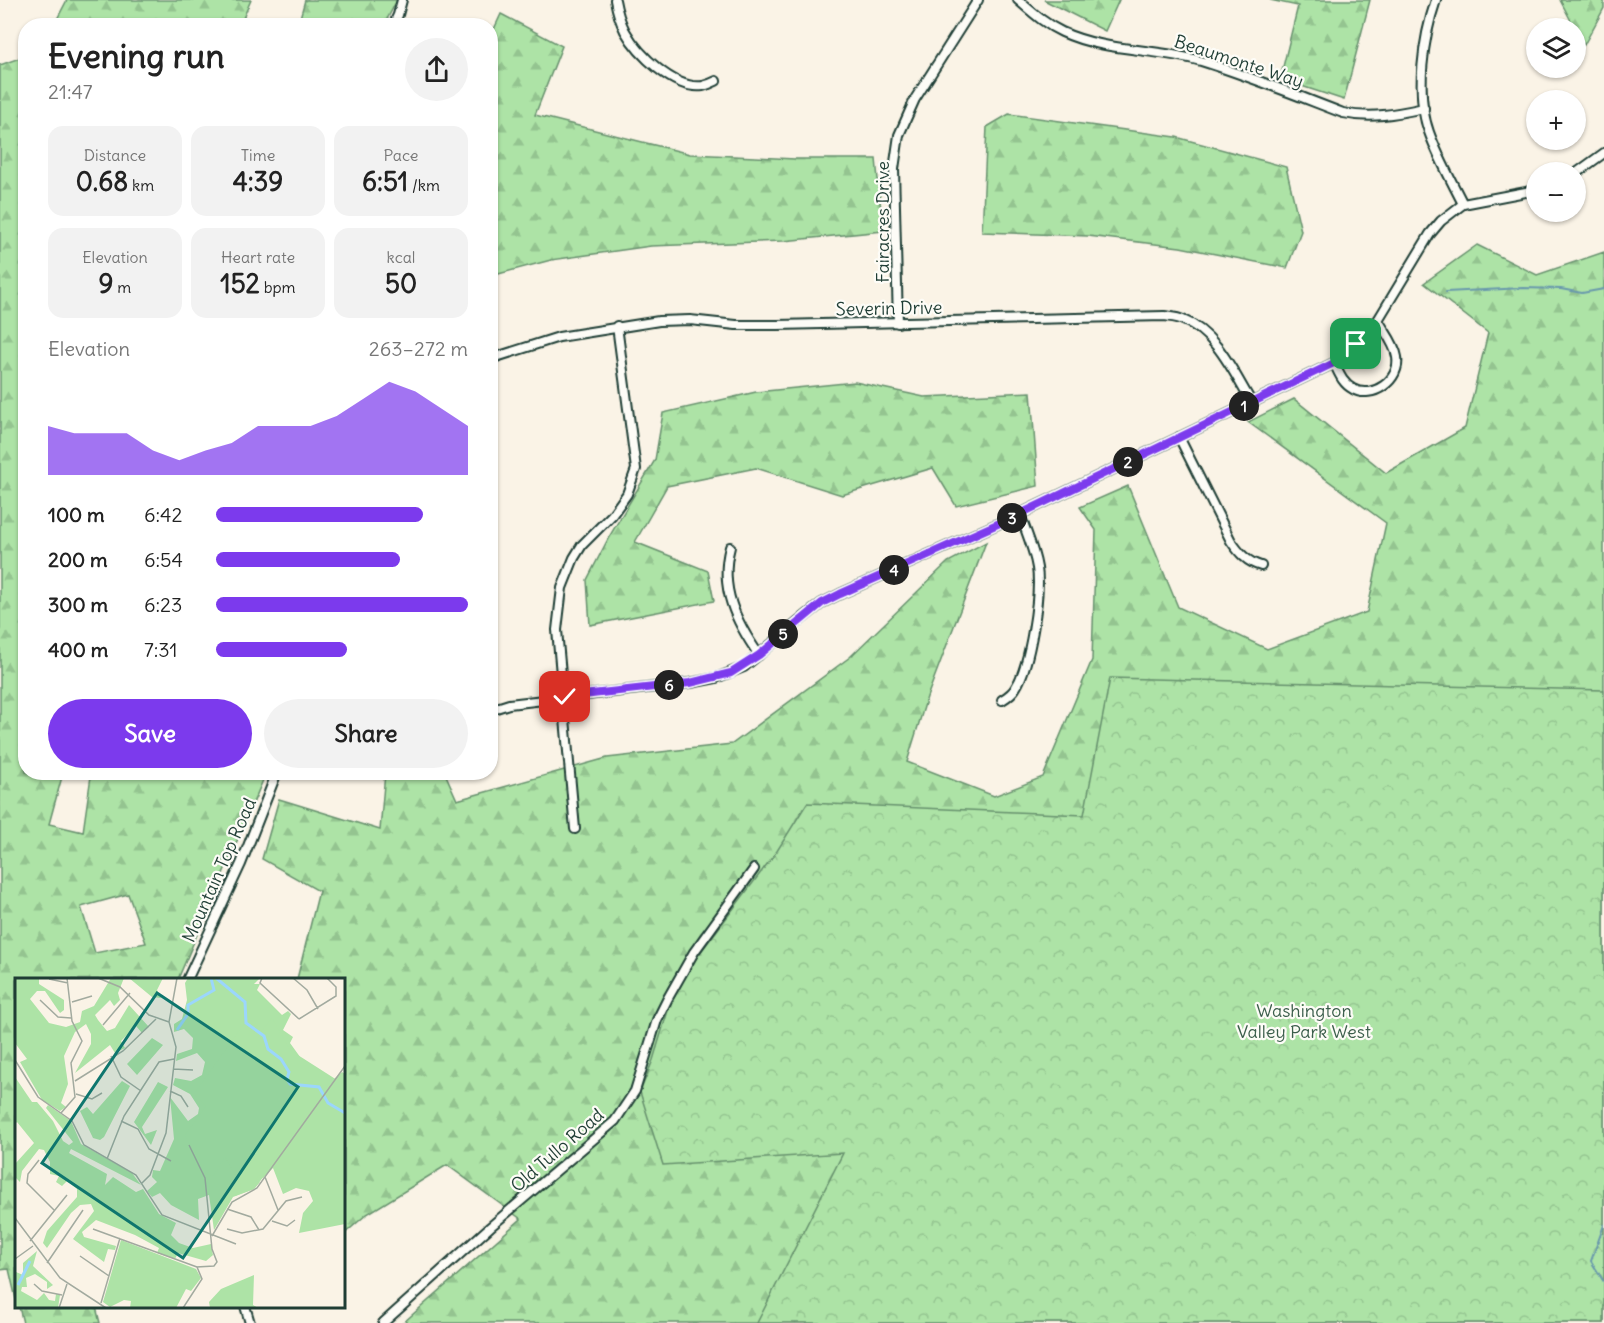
<!DOCTYPE html>
<meta charset="utf-8">
<style>
body{margin:0;font-family:Delius,sans-serif;background:#f2f2f2;color:#222;height:100vh;display:flex;flex-direction:column;font-size:22px;white-space:nowrap}
*{box-sizing:border-box;margin:0}
p{font-size:20px;color:#767676}
.icon{flex:none;width:33px;height:33px;fill:none;stroke:currentColor;stroke-width:2;stroke-linecap:round;stroke-linejoin:round}
.map{position:relative;flex:1;overflow:hidden}
.details{position:absolute;left:18px;top:18px;width:480px;height:762px;display:flex;flex-direction:column;background:#fff;border-radius:24px;box-shadow:0 2px 4px #0004}
.details>*{flex:none}
.controls{position:absolute;left:1526px;top:18px;display:grid;gap:12px}
.controls a{display:grid;place-items:center;width:60px;height:60px;border-radius:50%;background:#fff;box-shadow:0 2px 4px #0004;font-size:30px}
.pin{position:absolute;display:grid;place-items:center;width:51px;height:51px;color:#fff;margin:-26px;border-radius:12px;box-shadow:0 3px 9px #0006}
.km{position:absolute;width:30px;height:30px;margin:-15px;border-radius:50%;background:#222;color:#fff;font-size:16px;line-height:30px;text-align:center}
.round{display:grid;place-items:center;flex:none;width:63px;height:63px;border-radius:32px;background:#f2f2f2}
.head{display:flex;align-items:center;justify-content:space-between;height:102px;padding:0 30px}
h1{font-size:33px;font-weight:700;line-height:45px}
.metrics{display:grid;grid-template-columns:repeat(3,1fr);gap:9px;height:102px;padding:6px 30px}
.metrics div{display:grid;align-content:center;border-radius:15px;background:#f2f2f2;text-align:center}
.metrics b{font-size:26px;font-weight:700}
.metrics small{font-size:16px;font-weight:400}
.metrics p{font-size:16px}
.chart{height:168px;padding:12px 30px}
.chart p{display:flex;justify-content:space-between}
.chart svg{width:100%;height:108px;margin-top:6px;fill:#7c3aed;opacity:.7}
.button{display:flex;gap:12px;margin-top:auto;padding:12px 30px}
.button a{flex:1;height:69px;border-radius:36px;background:#7c3aed;color:#fff;font-size:24px;font-weight:700;line-height:69px;text-align:center}
.button a+a{background:#f2f2f2;color:#222}
ul{padding:0 30px;list-style:none;font-size:20px}
li{display:grid;grid-template-columns:96px 72px 1fr;align-items:center;height:45px}
li i{height:15px;border-radius:8px;background:#7c3aed}
.map>svg:first-child{display:block}
.forest{fill:url(#forest-firs);stroke:#66906d;stroke-width:1.5;fill-rule:evenodd}
.park{fill:url(#park-crowns);stroke:#66906d;stroke-width:1.5}
.lines{fill:none;stroke-linecap:round;stroke-linejoin:round}
.stream{stroke:#6999ac;stroke-width:2}
.minor-casing{stroke:#1f3d34;stroke-width:12}
.minor{stroke:#fdfcf7;stroke-width:8}
.route-casing{stroke:#fff;stroke-width:12}
.route{stroke:#7c3aed;stroke-width:8}
.labels{text-anchor:middle;dominant-baseline:central;stroke-width:4.5;stroke-linejoin:round;paint-order:stroke}
.street-label{font-size:18px;fill:#1f3d34;stroke:#fdfcf7}
.park-label{font-size:18px;fill:#3b5e4b;stroke:#fdfcf7}
.inset-river{fill:none;stroke:#9bd6fc;stroke-width:3}
.inset-road{fill:none;stroke:#a2aa9f;stroke-width:1.5}
.view{fill:#0f766e;fill-opacity:0.15;stroke:#0f766e;stroke-width:3}
.inset-edge{fill:none;stroke:#1f3d34;stroke-width:3}
</style>
<div class="map">
<svg width="1604" height="1323" viewBox="0 0 1604 1323">
<defs>
<pattern id="forest-firs" width="22" height="20" patternUnits="userSpaceOnUse" patternTransform="scale(1.5)"><rect width="22" height="20" fill="#ade3a6"/><path d="M5 1l3.5 6h-7zM16 11l3.5 6h-7z" fill="#94c490"/></pattern>
<pattern id="park-crowns" width="20" height="18" patternUnits="userSpaceOnUse" patternTransform="scale(1.5)"><rect width="20" height="18" fill="#ade3a6"/><path d="M2 6a3 3 0 1 1 6 0M12 15a3 3 0 1 1 6 0" fill="none" stroke="#94c490"/></pattern>
</defs>
<rect width="100%" height="100%" fill="#faf3e6"/>
<filter id="ink" filterUnits="userSpaceOnUse"><feTurbulence type="fractalNoise" baseFrequency=".0167" numOctaves="2"/><feDisplacementMap in="SourceGraphic" scale="12" xChannelSelector="R" yChannelSelector="G"/><feConvolveMatrix kernelMatrix="1 2 1 2 8 2 1 2 1" color-interpolation-filters="sRGB"/></filter>
<g filter="url(#ink)">
<g class="forest">
<path d="M 67,0 L 251,0 L 240,25 L 54,25 Z"/>
<path d="M 305,0 L 397,0 L 384,25 L 298,25 Z"/>
<path d="M 1044,0 L 1119,0 L 1105,31 Z"/>
<path d="M 1270,0 L 1370,0 L 1344,100 L 1280,79 L 1298,6 Z"/>
<path d="M 1560,0 L 1604,0 L 1604,8 L 1584,45 Z"/>
<path d="M 501,14 L 562,46 L 535,115 L 690,154 L 795,159 L 876,159 L 883,231 L 783,241 L 651,246 L 551,260 L 491,276 L 490,38 Z"/>
<path d="M 25,56 L 26,772 L 63,773 L 49,824 L 83,832 L 91,776 L 109,772 L 266,773 L 178,979 L 16,980 L 16,1299 L 9,1269 L 0,1270 L 0,65 ZM 128,894 L 146,943 L 95,953 L 81,907 Z"/>
<path d="M 1009,114 L 1176,137 L 1286,167 L 1301,231 L 1287,268 L 1180,247 L 1088,236 L 982,232 L 987,127 Z"/>
<path d="M 1477,245 L 1537,275 L 1604,252 L 1604,1323 L 403,1323 L 521,1219 L 447,1165 L 367,1214 L 344,1234 L 344,980 L 297,979 L 319,891 L 262,859 L 279,799 L 380,830 L 385,773 L 445,773 L 457,800 L 607,758 L 732,744 L 850,657 L 948,562 L 986,542 L 927,697 L 907,762 L 994,796 L 1043,777 L 1092,660 L 1096,530 L 1080,507 L 1128,486 L 1178,607 L 1267,649 L 1367,612 L 1386,523 L 1248,422 L 1294,399 L 1386,473 L 1465,428 L 1488,333 L 1424,283 Z"/>
<path d="M 855,382 L 924,397 L 1031,392 L 1038,486 L 956,506 L 933,468 L 842,495 L 756,468 L 667,486 L 635,542 L 708,571 L 714,601 L 590,625 L 587,580 L 609,537 L 655,460 L 663,413 L 756,392 Z"/>
<path d="M 19,1307 L 96,1307 L 100,1323 L 23,1323 Z"/>
</g>
<path class="park" d="M 1110,678 L 1604,690 L 1604,1323 L 757,1323 L 843,1153 L 663,1165 L 640,1092 L 653,1060 L 670,1004 L 681,978 L 777,851 L 807,803 L 1084,815 Z"/>
<g class="lines">
<g class="stream">
<path d="M 1446,292 L 1523,288 L 1561,289 L 1582,293 L 1604,289"/>
<path d="M 1604,1225 L 1591,1261 L 1604,1282"/>
</g>
<g class="minor-casing">
<g id="minor">
<path d="M 615,0 C 617,11 620,21 625,31 C 638,54 674,90 703,86 C 707,85 712,83 716,81"/>
<path d="M 1018,0 C 1032,12 1045,24 1062,32 C 1105,52 1156,48 1201,61 C 1249,76 1296,95 1343,113 C 1371,119 1396,114 1424,108"/>
<path d="M 1436,0 C 1423,38 1415,93 1429,132 C 1438,157 1451,180 1463,204"/>
<path d="M 393,26 L 398,15 L 402,0"/>
<path d="M 1575,174 L 1604,153"/>
<path d="M 898,323 L 894,169 L 899,135 L 915,99 L 978,0"/>
<path d="M 490,359 L 559,337 L 659,321 L 690,320 L 736,325 L 778,325 L 1164,316 C 1170,317 1177,317 1183,320 C 1217,333 1234,374 1252,403"/>
<path d="M 1334,363 C 1339,373 1342,383 1353,389 C 1372,400 1401,380 1397,357 C 1395,344 1384,331 1378,320"/>
<path d="M 1179,437 L 1231,541 C 1239,553 1247,562 1261,566"/>
<path d="M 730,547 C 719,588 736,622 759,655"/>
<path d="M 1002,700 C 1007,697 1013,693 1016,687 C 1030,665 1041,594 1037,568 C 1034,549 1026,532 1020,514"/>
<path d="M 490,710 L 509,704 L 690,683 L 716,678 L 744,667 L 803,618 L 822,603 L 840,594 L 1020,514 L 1334,363 L 1356,344 L 1378,320 L 1430,234 L 1441,221 L 1463,204 L 1536,190"/>
<path d="M 575,829 L 557,630 L 562,588 L 574,558 L 582,545 L 612,515 L 627,494 L 636,469 L 617,326"/>
<path d="M 187,980 L 241,864 L 277,772"/>
<path d="M 245,1306 L 250,1323"/>
<path d="M 383,1323 L 490,1227 L 615,1121 L 635,1091 L 657,1020 L 668,998 L 694,952 L 754,869"/>
</g>
</g>
<use href="#minor" class="minor"/>
</g>
</g>
<g class="lines" filter="url(#ink)">
<g class="route-casing">
<path id="route" d="M 565,697 L 690,683 L 731,673 L 759,655 L 822,603 L 840,594 L 1020,514 L 1334,363 L 1356,344"/>
</g>
<use href="#route" class="route"/>
</g>
<g class="labels">
<g class="street-label">
<text transform="translate(1239 61) rotate(18)">Beaumonte Way</text>
<text transform="translate(882 222) rotate(-90)">Fairacres Drive</text>
<text transform="translate(889 308) rotate(-1)">Severin Drive</text>
<text transform="translate(219 870) rotate(-66)">Mountain Top Road</text>
<text transform="translate(557 1150) rotate(-41)">Old Tullo Road</text>
</g>
<g class="park-label">
<text x="1304" y="1010">Washington<tspan x="1304" dy="21">Valley Park West</tspan></text>
</g>
</g>
<g transform="translate(15 978)">
<rect width="330" height="330" fill="#faf3e6"/>
<path d="M 0,0 L 24,0 L 24,6 L 49,22 L 49,32 L 45,35 L 30,13 L 22,13 L 15,21 L 34,45 L 51,49 L 65,44 L 67,33 L 79,28 L 96,0 L 109,0 L 103,15 L 105,22 L 99,28 L 95,22 L 80,37 L 83,42 L 92,53 L 100,50 L 114,27 L 134,49 L 127,55 L 121,48 L 106,63 L 110,70 L 100,75 L 95,67 L 60,95 L 76,66 L 76,56 L 71,46 L 60,54 L 49,78 L 53,106 L 46,125 L 51,129 L 45,133 L 27,122 L 5,84 L 12,81 L 0,65 ZM 114,0 L 148,0 L 142,12 L 146,20 L 137,19 ZM 173,0 L 245,0 L 239,6 L 245,6 L 242,12 L 267,37 L 273,33 L 276,36 L 268,52 L 278,59 L 275,65 L 288,83 L 319,101 L 327,94 L 330,96 L 330,115 L 276,163 L 239,211 L 218,219 L 199,252 L 194,217 L 183,221 L 184,242 L 156,227 L 145,215 L 137,219 L 132,213 L 142,204 L 137,199 L 138,192 L 145,193 L 159,161 L 155,119 L 173,143 L 183,136 L 184,130 L 175,116 L 158,107 L 160,100 L 176,103 L 187,97 L 190,84 L 182,75 L 161,83 L 162,76 L 177,71 L 178,60 L 169,51 L 159,54 L 159,46 L 167,41 L 172,22 L 170,5 ZM 137,60 L 148,67 L 122,97 L 112,86 ZM 0,99 L 17,124 L 22,124 L 38,143 L 48,163 L 54,167 L 58,164 L 31,130 L 33,127 L 56,143 L 66,166 L 117,195 L 126,207 L 56,171 L 54,175 L 92,196 L 90,207 L 98,199 L 121,214 L 128,211 L 144,236 L 161,245 L 156,257 L 164,265 L 178,270 L 196,266 L 198,277 L 191,283 L 163,275 L 160,281 L 142,275 L 144,270 L 120,257 L 81,242 L 67,254 L 69,259 L 101,268 L 100,272 L 93,271 L 89,284 L 58,261 L 79,233 L 76,226 L 65,227 L 56,235 L 32,270 L 28,265 L 32,253 L 62,219 L 62,211 L 52,203 L 47,208 L 41,204 L 44,198 L 35,196 L 35,184 L 29,172 L 24,171 L 7,193 L 5,204 L 0,199 L 0,186 L 19,165 L 2,144 L 0,146 ZM 107,103 L 115,108 L 89,159 L 85,162 L 78,160 L 65,133 L 72,129 L 78,136 ZM 143,104 L 153,109 L 127,149 L 130,156 L 142,152 L 136,167 L 119,144 ZM 106,262 L 181,291 L 186,300 L 176,313 L 171,311 L 161,330 L 115,330 L 116,323 L 109,322 L 95,329 L 88,324 ZM 22,273 L 18,288 L 38,307 L 32,311 L 32,304 L 20,296 L 11,300 L 12,309 L 7,309 L 6,313 L 22,322 L 29,315 L 34,322 L 40,323 L 41,316 L 45,317 L 43,330 L 0,330 L 1,294 L 8,297 L 8,285 ZM 239,297 L 238,327 L 243,330 L 195,330 L 194,324 L 206,311 Z" fill="#ade3a6"/>
<path d="M 257,40 L 275,72 L 322,102 L 327,95 L 330,97 L 330,246 L 284,255 L 288,235 L 298,223 L 294,213 L 281,210 L 268,216 L 258,190 L 248,200 L 244,197 L 241,201 L 245,204 L 239,211 L 220,218 L 226,207 L 210,179 L 198,198 L 189,195 L 170,157 L 191,128 L 179,116 L 231,43 L 245,55 Z" fill="#ade3a6"/>
<path class="inset-river" d="M 201,0 L 230,24 L 231,45 L 249,58 L 253,71 L 266,81 L 274,94 L 272,101 L 275,106 L 304,109 L 313,125 L 330,135M 162,52 L 173,36 L 173,27 L 199,12 L 196,0M 3,307 L 15,283"/>
<path class="inset-road" d="M 83,0 L 105,9 L 134,37 L 154,44M 247,0 L 245,5 L 284,41M 278,0 L 292,12 L 303,31M 34,1 L 53,5M 25,22 L 43,39 L 56,40M 57,24 L 77,18M 284,41 L 321,18 L 321,9 L 312,0M 88,47 L 115,15M 96,78 L 106,99 L 126,113M 0,82 L 23,119 L 57,143 L 69,167 L 121,197 L 147,237 L 221,266M 158,91 L 178,92M 60,103 L 108,73 L 141,41M 155,113 L 166,118 L 173,129M 61,116 L 77,121 L 87,115M 46,135 L 60,119 L 56,85 L 67,63 L 57,43 L 52,0M 106,143 L 123,151 L 134,171 L 156,183M 92,181 L 109,138 L 144,84 L 159,81M 24,182 L 13,196 L 12,205 L 40,233M 250,199 L 263,232M 126,206 L 135,197 L 151,155 L 161,69 L 154,44 L 162,0M 212,231 L 236,239 L 244,252M 0,240 L 45,300 L 91,330M 257,243 L 272,248 L 280,242M 78,251 L 182,289M 212,251 L 227,255 L 248,251 L 271,223 L 287,219M 197,258 L 217,224 L 242,210 L 330,88M 15,263 L 52,217M 65,278 L 94,298M 0,281 L 18,268M 32,285 L 68,232M 19,306 L 27,313 L 47,317M 86,325 L 105,260M 44,330 L 52,306M 168,330 L 187,301 L 182,289 L 199,288 L 202,284 L 197,271 L 190,200 L 174,167"/>
<path class="view" d="M 142,15 L 283,109 L 168,280 L 27,185 Z"/>
<rect width="330" height="330" class="inset-edge"/>
</g>
</svg>
<div class="controls">
<a><svg class="icon" aria-label="layers" viewBox="0 0 24 24"><path d="M12 4l9 5-9 5-9-5zM3 14l9 5 9-5"/></svg></a>
<a>+</a>
<a>−</a>
</div>
<div class="pin" style="left:1356px;top:344px;background:#1e9e55"><svg class="icon" aria-label="arrive" viewBox="0 0 24 24"><path d="M6 21V4h12l-3 4 3 4H6"/></svg></div>
<div class="pin" style="left:565px;top:697px;background:#d93025"><svg class="icon" aria-label="check" viewBox="0 0 24 24"><path d="M5 12l5 5 9-10"/></svg></div>
<b class="km" style="left:1244px;top:406px">1</b>
<b class="km" style="left:1128px;top:462px">2</b>
<b class="km" style="left:1012px;top:518px">3</b>
<b class="km" style="left:894px;top:570px">4</b>
<b class="km" style="left:783px;top:634px">5</b>
<b class="km" style="left:669px;top:685px">6</b>
<section class="details">
<div class="head"><div><h1>Evening run</h1><p>21:47</p></div><a class="round"><svg class="icon" aria-label="share" viewBox="0 0 24 24"><path d="M12 15V3M7 8l5-5 5 5M5 13v7h14v-7"/></svg></a></div>
<div class="metrics">
<div><p>Distance</p><b>0.68<small> km</small></b></div>
<div><p>Time</p><b>4:39</b></div>
<div><p>Pace</p><b>6:51<small> /km</small></b></div>
</div>
<div class="metrics">
<div><p>Elevation</p><b>9<small> m</small></b></div>
<div><p>Heart rate</p><b>152<small> bpm</small></b></div>
<div><p>kcal</p><b>50</b></div>
</div>
<div class="chart"><p><span>Elevation</span>263–272 m</p>
<svg viewBox="0 0 160 44" preserveAspectRatio="none"><path d="M0 44V24L10 27L20 27L30 27L40 34L50 38L60 34L70 31L80 24L90 24L100 24L110 20L120 13L130 6L140 10L150 17L160 24V44z"/></svg>
</div>
<ul>
<li><b>100 m</b>6:42<i style="width:82%"></i></li>
<li><b>200 m</b>6:54<i style="width:73%"></i></li>
<li><b>300 m</b>6:23<i style="width:100%"></i></li>
<li><b>400 m</b>7:31<i style="width:52%"></i></li>
</ul>
<div class="button"><a>Save</a><a>Share</a></div>
</section>
</div>
